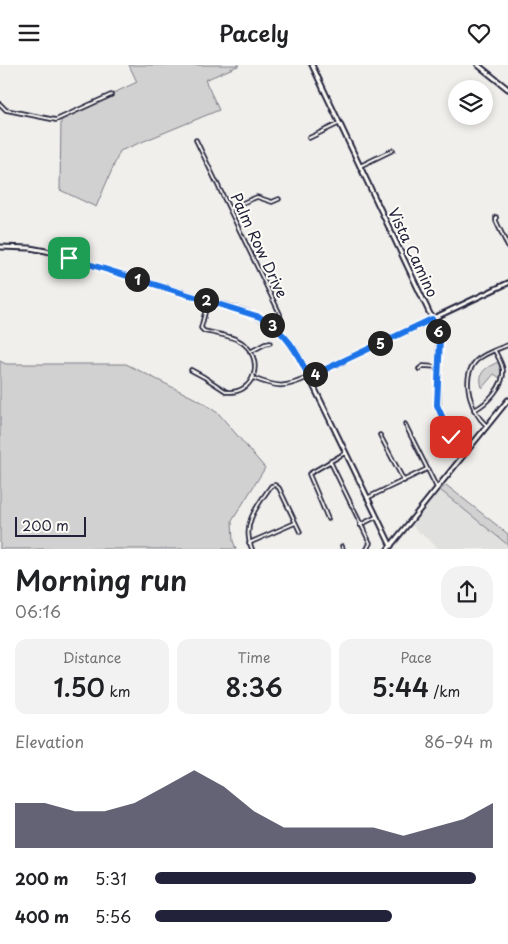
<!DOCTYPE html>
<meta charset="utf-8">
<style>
body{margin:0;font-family:"Playpen Sans",sans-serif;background:#f2f2f2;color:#202124;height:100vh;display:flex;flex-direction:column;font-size:19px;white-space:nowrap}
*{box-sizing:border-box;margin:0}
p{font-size:16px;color:#757577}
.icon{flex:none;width:28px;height:28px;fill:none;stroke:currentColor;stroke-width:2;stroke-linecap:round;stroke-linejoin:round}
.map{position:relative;height:484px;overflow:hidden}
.drawer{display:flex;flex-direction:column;background:#fff;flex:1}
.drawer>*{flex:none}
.fabs{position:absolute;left:448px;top:15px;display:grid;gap:10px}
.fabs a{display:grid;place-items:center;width:45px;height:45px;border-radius:50%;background:#fff;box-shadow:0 2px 8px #0003;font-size:25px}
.scale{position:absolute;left:15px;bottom:12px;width:71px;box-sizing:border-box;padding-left:5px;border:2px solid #22223b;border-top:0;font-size:14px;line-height:18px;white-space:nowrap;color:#22223b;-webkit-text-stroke:4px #fdfcf7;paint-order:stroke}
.pin{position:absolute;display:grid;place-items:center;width:42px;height:42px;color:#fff;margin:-21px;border-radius:10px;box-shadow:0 2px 8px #0006}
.km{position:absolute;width:25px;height:25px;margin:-12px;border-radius:50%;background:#222;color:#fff;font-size:14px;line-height:25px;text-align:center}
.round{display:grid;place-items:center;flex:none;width:52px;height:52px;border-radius:20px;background:#f2f2f2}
.head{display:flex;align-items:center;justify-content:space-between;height:85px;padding:0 15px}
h1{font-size:28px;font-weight:600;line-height:38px}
.stats{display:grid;grid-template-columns:repeat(3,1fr);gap:8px;height:85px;padding:5px 15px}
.stats div{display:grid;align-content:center;border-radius:12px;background:#f2f2f2;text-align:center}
.stats b{font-size:25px;font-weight:600}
.stats small{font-size:14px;font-weight:400}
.stats p{font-size:14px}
.chart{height:140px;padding:10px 15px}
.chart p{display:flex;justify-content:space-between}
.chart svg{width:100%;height:90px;margin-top:5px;fill:#22223b;opacity:.7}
ul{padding:0 15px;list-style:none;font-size:16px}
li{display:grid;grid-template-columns:80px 60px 1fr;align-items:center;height:38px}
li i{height:12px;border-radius:6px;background:#22223b}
header{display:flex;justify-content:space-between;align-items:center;height:65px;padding:0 15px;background:#fff;font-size:22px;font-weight:600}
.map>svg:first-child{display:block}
.built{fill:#e0e0df}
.green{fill:#d2d1d1;stroke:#7a7a86}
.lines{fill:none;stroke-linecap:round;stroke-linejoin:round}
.street-casing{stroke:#22223b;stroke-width:5.5}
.secondary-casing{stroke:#22223b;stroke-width:7}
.street{stroke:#fdfcf7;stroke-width:2}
.secondary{stroke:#fdfcf7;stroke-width:3}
.route-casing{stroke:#fff;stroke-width:10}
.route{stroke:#1a73e8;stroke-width:6}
.labels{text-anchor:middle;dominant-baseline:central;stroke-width:4;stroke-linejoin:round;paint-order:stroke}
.street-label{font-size:15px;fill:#22223b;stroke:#fdfcf7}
</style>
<header><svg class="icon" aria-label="menu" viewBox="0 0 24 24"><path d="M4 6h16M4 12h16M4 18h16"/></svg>Pacely<svg class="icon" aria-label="heart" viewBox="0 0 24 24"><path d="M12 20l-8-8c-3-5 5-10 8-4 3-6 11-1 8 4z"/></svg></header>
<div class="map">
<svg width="508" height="484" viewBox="0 0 508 484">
<rect width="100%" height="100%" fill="#f0efec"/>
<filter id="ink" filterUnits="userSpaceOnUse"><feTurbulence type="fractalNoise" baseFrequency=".02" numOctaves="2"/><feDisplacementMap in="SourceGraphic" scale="10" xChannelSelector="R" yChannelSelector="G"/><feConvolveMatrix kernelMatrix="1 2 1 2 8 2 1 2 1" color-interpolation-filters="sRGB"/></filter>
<g filter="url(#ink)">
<path class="built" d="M 440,425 L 508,480 L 508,484 L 439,484 L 412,461 Z"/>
<g class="green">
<path d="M 129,0 L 240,0 L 205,15 L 219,45 L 120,86 L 96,142 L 60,125 L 61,53 L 137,17 Z"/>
<path d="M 0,296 L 6,299 L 126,299 L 202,337 L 219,349 L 265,403 L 232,456 L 233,476 L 236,484 L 0,484 Z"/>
<path d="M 498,297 L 501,306 L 500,313 L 494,309 L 482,323 C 478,306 484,304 498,297 Z"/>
<path d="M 446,420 L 508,469 L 508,480 L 440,425 Z"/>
</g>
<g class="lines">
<g class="street-casing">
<g id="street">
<path d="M 0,39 L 6,45 L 56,55 L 111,30"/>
<path d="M 309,73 L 340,58"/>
<path d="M 196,75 L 280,249 L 281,256 L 277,263"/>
<path d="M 360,101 L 393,85"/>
<path d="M 230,143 L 257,132 L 272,137 L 279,134"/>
<path d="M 496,152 L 496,156 L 508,182"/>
<path d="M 250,287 L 265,279 L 270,278"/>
<path d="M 419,304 L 423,301 L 439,302"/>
<path d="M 191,305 L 204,312 L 227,327 C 254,329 264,297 245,280 C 235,271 217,269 204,266 L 201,263 L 208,236"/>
<path d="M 253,313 C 278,323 285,323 309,312"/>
<path d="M 474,345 C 487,339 505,320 503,305 C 502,298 498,292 495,286"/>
<path d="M 405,359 L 437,423"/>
<path d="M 486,360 C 471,347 460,313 476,296 C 484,288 498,284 508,280"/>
<path d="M 380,370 L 404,416"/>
<path d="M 330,396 L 370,478 L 367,484"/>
<path d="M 367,433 L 427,404"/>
<path d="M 328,454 L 309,409 L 345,388"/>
<path d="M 360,460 L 376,452"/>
<path d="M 249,478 L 295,458"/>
<path d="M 342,481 L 343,484"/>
<path d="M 252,484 C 241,460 257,441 271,421 L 275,420 L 279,423 L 300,467"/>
</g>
</g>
<g class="secondary-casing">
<g id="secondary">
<path d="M 312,0 L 439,268 L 438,343 L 451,372 L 466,386"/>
<path d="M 478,0 L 508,24"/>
<path d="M 0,182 L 30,183 L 46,186 L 247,247 C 269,256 286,268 298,289 L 391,481"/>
<path d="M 309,312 L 508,218"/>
<path d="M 388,484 L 508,335"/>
</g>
</g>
<use href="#street" class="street"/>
<use href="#secondary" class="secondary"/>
</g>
</g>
<g class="lines" filter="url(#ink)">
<g class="route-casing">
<path id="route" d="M 69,193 L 260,252 C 287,268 296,285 309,312 L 432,254 L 440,272 L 437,340 L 451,372"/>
</g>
<use href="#route" class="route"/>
</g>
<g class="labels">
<g class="street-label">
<text transform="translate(260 180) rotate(65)">Palm Row Drive</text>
<text transform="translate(414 187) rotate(65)">Vista Camino</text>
</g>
</g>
</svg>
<div class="fabs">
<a><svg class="icon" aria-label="layers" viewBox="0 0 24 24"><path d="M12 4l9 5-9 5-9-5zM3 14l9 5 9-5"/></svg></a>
</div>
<div class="scale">200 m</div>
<div class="pin" style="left:69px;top:193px;background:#1e9e55"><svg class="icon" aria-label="arrive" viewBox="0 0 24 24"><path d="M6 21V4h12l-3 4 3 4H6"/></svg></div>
<div class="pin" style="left:451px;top:372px;background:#d93025"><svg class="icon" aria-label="check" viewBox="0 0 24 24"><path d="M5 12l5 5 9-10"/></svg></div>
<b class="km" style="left:137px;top:214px">1</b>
<b class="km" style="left:206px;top:235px">2</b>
<b class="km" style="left:272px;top:260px">3</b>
<b class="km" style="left:315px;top:309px">4</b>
<b class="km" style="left:380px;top:278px">5</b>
<b class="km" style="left:438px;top:266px">6</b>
</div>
<section class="drawer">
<div class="head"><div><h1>Morning run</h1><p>06:16</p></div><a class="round"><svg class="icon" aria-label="share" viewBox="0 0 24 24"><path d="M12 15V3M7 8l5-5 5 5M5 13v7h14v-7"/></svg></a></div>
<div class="stats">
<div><p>Distance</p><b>1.50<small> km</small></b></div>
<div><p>Time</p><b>8:36</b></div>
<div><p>Pace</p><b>5:44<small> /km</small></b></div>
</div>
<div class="chart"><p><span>Elevation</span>86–94 m</p>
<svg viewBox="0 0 160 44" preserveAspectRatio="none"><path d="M0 44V22L10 22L20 26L30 26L40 22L50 14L60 6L70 14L80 26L90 34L100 34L110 34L120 34L130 38L140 34L150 30L160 22V44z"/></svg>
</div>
<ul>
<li><b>200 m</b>5:31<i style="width:95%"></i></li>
<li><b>400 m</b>5:56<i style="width:70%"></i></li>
</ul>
</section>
